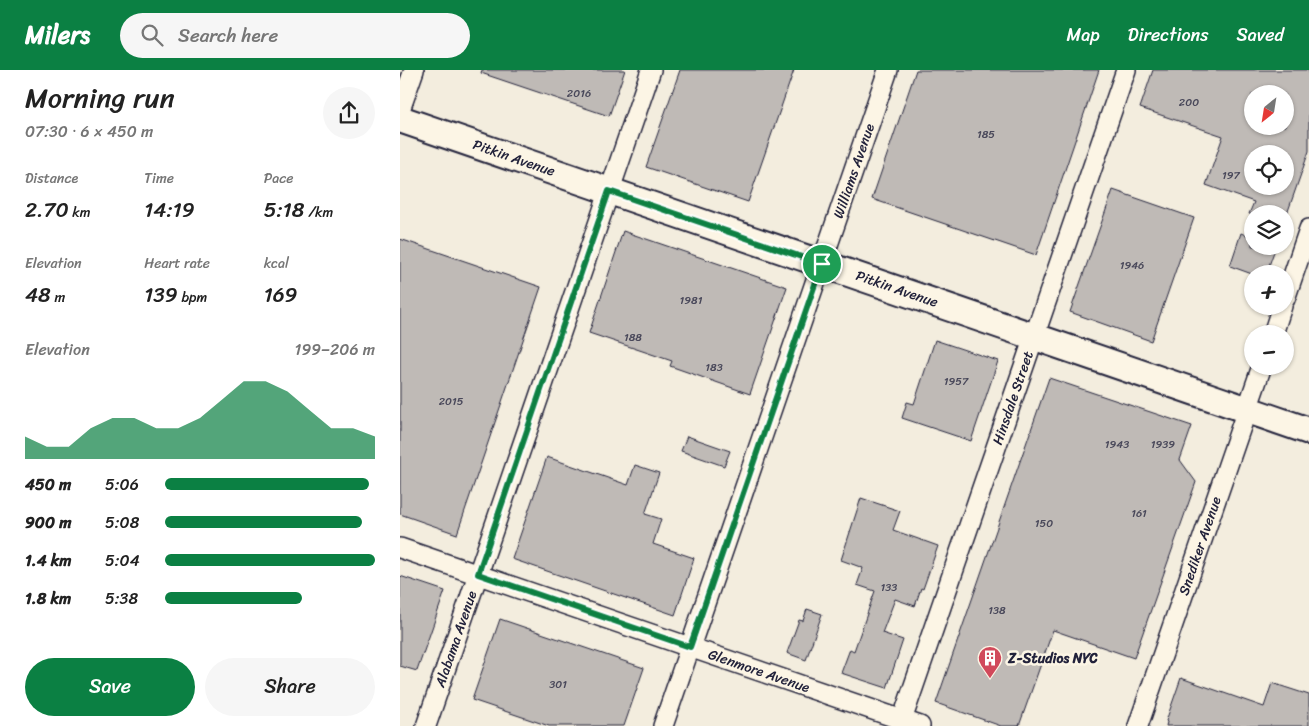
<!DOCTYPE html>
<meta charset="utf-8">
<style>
body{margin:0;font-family:Sriracha,sans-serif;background:#f6f6f6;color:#222;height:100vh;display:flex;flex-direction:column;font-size:19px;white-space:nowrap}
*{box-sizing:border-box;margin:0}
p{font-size:16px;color:#767676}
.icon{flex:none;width:28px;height:28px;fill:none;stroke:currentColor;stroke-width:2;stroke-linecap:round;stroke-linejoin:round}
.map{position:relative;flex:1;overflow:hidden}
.side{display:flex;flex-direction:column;background:#fff;width:400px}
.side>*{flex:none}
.needle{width:32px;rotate:210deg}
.tools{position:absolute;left:844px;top:15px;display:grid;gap:10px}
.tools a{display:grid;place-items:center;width:50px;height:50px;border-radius:50%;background:#fff;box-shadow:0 1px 4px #0004;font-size:25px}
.pin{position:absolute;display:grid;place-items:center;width:42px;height:42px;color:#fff;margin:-21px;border:2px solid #fff;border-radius:50%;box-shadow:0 1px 5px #0007}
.round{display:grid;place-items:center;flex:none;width:52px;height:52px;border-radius:26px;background:#f6f6f6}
.headline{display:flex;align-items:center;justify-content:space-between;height:85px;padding:0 25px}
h1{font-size:28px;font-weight:600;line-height:38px}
.stats{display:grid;grid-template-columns:repeat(3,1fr);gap:8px;height:85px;padding:5px 25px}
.stats div{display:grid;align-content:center}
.stats b{font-size:21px;font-weight:600}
.stats small{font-size:14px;font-weight:400}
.stats p{font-size:14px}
.chart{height:140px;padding:10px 25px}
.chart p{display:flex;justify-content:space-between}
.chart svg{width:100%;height:90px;margin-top:5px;fill:#0b8043;opacity:.7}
.button{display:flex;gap:10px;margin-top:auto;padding:10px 25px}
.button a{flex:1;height:58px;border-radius:30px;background:#0b8043;color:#fff;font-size:20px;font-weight:600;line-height:58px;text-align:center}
.button a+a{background:#f6f6f6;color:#222}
ul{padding:0 25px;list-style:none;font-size:16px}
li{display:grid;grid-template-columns:80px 60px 1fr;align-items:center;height:38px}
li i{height:12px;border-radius:6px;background:#0b8043}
header{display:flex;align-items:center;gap:30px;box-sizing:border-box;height:70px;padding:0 25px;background:#0b8043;color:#fff}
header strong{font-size:24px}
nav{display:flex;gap:28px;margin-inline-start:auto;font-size:18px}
.search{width:350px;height:45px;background:#f6f6f6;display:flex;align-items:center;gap:12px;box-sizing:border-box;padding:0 18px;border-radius:28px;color:#767676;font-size:19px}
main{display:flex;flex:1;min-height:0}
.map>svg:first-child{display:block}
.building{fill:#bfbab6;stroke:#22223b;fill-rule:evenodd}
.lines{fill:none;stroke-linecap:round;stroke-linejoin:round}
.street-casing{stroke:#22223b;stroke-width:22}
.secondary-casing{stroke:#22223b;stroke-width:30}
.street{stroke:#fcf5e5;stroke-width:19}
.secondary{stroke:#fcf5e5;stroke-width:26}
.route-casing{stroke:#fff;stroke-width:10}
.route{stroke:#0b8043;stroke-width:6}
.labels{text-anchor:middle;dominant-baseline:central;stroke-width:5;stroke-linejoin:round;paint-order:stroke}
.number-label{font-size:11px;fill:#49485a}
.street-label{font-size:14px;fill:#22223b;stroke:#fcf5e5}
.poi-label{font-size:14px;font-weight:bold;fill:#22223b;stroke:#fcf5e5;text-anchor:start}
</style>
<header>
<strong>Milers</strong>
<div class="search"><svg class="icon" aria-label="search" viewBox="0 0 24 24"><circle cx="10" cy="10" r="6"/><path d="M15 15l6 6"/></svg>Search here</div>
<nav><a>Map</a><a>Directions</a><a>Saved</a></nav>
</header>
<main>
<section class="side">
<div class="headline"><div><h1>Morning run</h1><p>07:30 · 6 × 450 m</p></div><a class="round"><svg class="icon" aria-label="share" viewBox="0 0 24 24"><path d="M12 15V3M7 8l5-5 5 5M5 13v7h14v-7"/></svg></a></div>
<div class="stats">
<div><p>Distance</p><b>2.70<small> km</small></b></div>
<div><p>Time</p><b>14:19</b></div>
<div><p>Pace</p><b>5:18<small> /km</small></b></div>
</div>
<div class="stats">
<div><p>Elevation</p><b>48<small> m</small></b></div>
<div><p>Heart rate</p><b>139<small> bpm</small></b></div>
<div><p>kcal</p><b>169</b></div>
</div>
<div class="chart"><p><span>Elevation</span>199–206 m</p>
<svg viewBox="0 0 160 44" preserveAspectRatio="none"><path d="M0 44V33L10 38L20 38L30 29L40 24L50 24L60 29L70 29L80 24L90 15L100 6L110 6L120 11L130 20L140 29L150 29L160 33V44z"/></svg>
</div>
<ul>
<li><b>450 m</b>5:06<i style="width:97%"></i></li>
<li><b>900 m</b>5:08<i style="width:94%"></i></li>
<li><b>1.4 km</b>5:04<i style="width:100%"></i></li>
<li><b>1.8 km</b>5:38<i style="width:65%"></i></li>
</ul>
<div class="button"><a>Save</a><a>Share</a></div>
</section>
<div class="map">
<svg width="909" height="656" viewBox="0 0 909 656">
<rect width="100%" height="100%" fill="#f3edde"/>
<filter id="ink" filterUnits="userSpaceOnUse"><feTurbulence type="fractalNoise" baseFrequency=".02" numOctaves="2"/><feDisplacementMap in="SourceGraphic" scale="10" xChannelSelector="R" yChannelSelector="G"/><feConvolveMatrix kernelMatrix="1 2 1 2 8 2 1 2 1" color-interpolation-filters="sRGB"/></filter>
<g filter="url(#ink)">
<g class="building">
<path d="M 82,0 L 225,0 L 209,46 L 81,3 Z"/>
<path d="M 280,0 L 394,0 L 348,132 L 246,97 Z"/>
<path d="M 516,0 L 699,0 L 636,185 L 472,129 Z"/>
<path d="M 753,0 L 909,0 L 909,81 L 887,144 L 849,144 L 854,132 L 806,115 L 823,66 L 740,38 ZM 852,24 L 885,24 L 885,56 L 852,56 ZM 852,84 L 885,84 L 885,116 L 852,116 Z"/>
<path d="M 713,120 L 794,148 L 751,271 L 670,242 Z"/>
<path d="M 223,161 L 387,217 L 350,324 L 270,296 L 272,291 L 189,263 Z"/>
<path d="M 841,163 L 852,168 L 852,176 L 876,176 L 866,204 L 852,204 L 830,196 Z"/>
<path d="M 0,169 L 141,217 L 57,464 L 0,444 Z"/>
<path d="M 535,270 L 598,291 L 571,371 L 502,348 L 507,332 L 514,334 Z"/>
<path d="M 649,308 L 792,356 L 780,390 L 796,412 L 734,588 L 653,560 L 619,656 L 601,656 L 536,633 Z"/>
<path d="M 287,366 L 330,381 L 324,396 L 281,381 Z"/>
<path d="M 147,387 L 228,415 L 235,395 L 259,403 L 245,444 L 261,449 L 253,474 L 294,488 L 275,545 L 112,489 Z"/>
<path d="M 461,428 L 500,441 L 493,460 L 538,476 L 523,519 L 521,518 L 515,536 L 495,529 L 482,563 L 503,570 L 487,618 L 441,603 L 450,579 L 454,581 L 475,521 L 457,515 L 463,498 L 441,490 Z"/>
<path d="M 0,506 L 45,521 L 17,601 L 0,596 Z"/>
<path d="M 407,539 L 422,544 L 406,590 L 387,583 L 399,550 L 403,551 Z"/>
<path d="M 100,549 L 244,598 L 224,656 L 149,656 L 72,630 Z"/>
<path d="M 781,608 L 864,637 L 872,613 L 909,625 L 909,656 L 766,656 L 767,652 L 766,651 Z"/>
</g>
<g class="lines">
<g class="street-casing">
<g id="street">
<path d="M 0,40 L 14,0"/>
<path d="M 885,229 L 909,159"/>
<path d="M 873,264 L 882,236"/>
<path d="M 0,478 L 520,656"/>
<path d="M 26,656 L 251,0"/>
<path d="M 263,656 L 488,0"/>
<path d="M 500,656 L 726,0"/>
<path d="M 738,656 L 862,296"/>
</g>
</g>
<g class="secondary-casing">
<path id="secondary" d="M 0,49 L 909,361"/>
</g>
<use href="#street" class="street"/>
<use href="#secondary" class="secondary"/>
</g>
</g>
<g class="lines" filter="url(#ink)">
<g class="route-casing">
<path id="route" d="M 209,121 L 422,194 L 290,577 L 78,504 Z"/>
</g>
<use href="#route" class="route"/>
</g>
<defs>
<g id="building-pin" transform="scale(1.25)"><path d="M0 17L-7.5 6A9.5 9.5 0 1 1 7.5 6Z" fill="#d1495b" stroke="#fcf5e5"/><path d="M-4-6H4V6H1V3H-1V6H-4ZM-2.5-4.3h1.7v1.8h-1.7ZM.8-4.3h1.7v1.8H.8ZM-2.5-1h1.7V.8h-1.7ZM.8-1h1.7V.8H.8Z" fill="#fff"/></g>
</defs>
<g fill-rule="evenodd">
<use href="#building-pin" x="590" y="588"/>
</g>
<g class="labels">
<g class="number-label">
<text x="179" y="23">2016</text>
<text x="789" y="32">200</text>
<text x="586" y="64">185</text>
<text x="831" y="105">197</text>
<text x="732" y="195">1946</text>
<text x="291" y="230">1981</text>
<text x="233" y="267">188</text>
<text x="314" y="297">183</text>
<text x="556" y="311">1957</text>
<text x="51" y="331">2015</text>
<text x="717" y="374">1943</text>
<text x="763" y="374">1939</text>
<text x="739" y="443">161</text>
<text x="644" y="453">150</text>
<text x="489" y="517">133</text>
<text x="597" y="540">138</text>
<text x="158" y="614">301</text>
</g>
<g class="street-label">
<text transform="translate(114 88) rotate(19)">Pitkin Avenue</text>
<text transform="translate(454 101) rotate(-71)">Williams Avenue</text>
<text transform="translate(497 219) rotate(19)">Pitkin Avenue</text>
<text transform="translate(613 328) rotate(-71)">Hinsdale Street</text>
<text transform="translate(800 476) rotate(-71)">Snediker Avenue</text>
<text transform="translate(56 569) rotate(-71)">Alabama Avenue</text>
<text transform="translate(359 601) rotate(19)">Glenmore Avenue</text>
</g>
<g class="poi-label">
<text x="608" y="588">Z-Studios NYC</text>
</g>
</g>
</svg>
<div class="tools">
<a><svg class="needle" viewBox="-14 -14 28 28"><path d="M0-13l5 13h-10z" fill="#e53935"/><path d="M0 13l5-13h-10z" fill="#767676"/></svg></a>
<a><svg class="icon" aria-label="locate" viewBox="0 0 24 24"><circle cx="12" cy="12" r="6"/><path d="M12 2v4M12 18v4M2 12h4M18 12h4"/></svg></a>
<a><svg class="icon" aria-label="layers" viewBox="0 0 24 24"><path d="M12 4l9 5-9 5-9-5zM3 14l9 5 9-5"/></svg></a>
<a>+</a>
<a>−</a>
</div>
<div class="pin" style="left:422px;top:194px;background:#1e9e55"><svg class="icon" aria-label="arrive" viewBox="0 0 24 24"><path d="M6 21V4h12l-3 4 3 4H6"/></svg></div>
</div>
</main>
